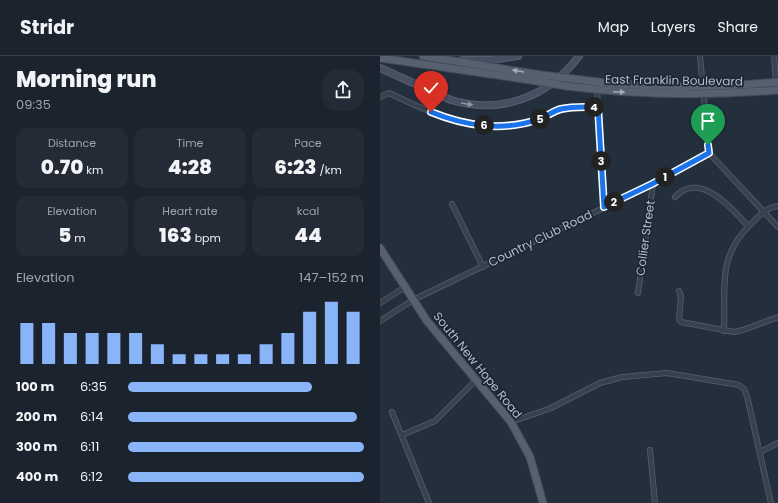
<!DOCTYPE html>
<meta charset="utf-8">
<style>
body{margin:0;font-family:Poppins,sans-serif;background:#242b36;color:#f1f3f6;height:100vh;display:flex;flex-direction:column;font-size:15px;white-space:nowrap}
*{box-sizing:border-box;margin:0}
p{font-size:13px;color:#a0a4aa}
.icon{flex:none;width:22px;height:22px;fill:none;stroke:currentColor;stroke-width:2;stroke-linecap:round;stroke-linejoin:round}
.map{position:relative;flex:1;overflow:hidden}
.drawer{display:flex;flex-direction:column;background:#1b232e;width:380px}
.drawer>*{flex:none}
.pin{position:absolute;display:grid;place-items:center;width:34px;height:34px;color:#fff;margin:-41px -17px;border-radius:50% 50% 50% 0;rotate:-45deg;box-shadow:0 0 4px #0007}
.pin .icon{rotate:45deg}
.km{position:absolute;width:20px;height:20px;margin:-10px;border-radius:50%;background:#222;color:#fff;font-size:11px;line-height:20px;text-align:center}
.round{display:grid;place-items:center;flex:none;width:42px;height:42px;border-radius:16px;background:#242b36}
.head{display:flex;align-items:center;justify-content:space-between;height:68px;padding:0 16px}
h1{font-size:22px;font-weight:800;line-height:30px}
.figures{display:grid;grid-template-columns:repeat(3,1fr);gap:6px;height:68px;padding:4px 16px}
.figures div{display:grid;align-content:center;border-radius:10px;background:#242b36;text-align:center}
.figures b{font-size:20px;font-weight:800}
.figures small{font-size:11px;font-weight:400}
.figures p{font-size:11px}
.chart{height:112px;padding:8px 16px}
.chart p{display:flex;justify-content:space-between}
.chart svg{width:100%;height:72px;margin-top:4px;stroke:#8ab4f8;stroke-width:6}
ul{padding:0 16px;list-style:none;font-size:13px}
li{display:grid;grid-template-columns:64px 48px 1fr;align-items:center;height:30px}
li i{height:10px;border-radius:5px;background:#8ab4f8}
header{display:flex;align-items:center;gap:24px;box-sizing:border-box;height:56px;padding:0 20px;background:#1b232e;border-bottom:1px solid #39404a}
header strong{font-size:19px}
nav{display:flex;gap:22px;margin-inline-start:auto;font-size:14px}
main{display:flex;flex:1;min-height:0}
.map>svg:first-child{display:block}
.lines{fill:none;stroke-linecap:round;stroke-linejoin:round}
.minor-casing{stroke:#565f6c;stroke-width:6}
.secondary-casing{stroke:#565f6c;stroke-width:8}
.primary-casing{stroke:#414a57;stroke-width:9}
.minor{stroke:#38414e;stroke-width:4.5}
.secondary{stroke:#465061;stroke-width:6}
.primary{stroke:#56606e;stroke-width:7}
.primary-bridge-casing{stroke:#414a57;stroke-width:9;stroke-linecap:butt}
.primary-bridge{stroke:#56606e;stroke-width:7}
.oneway{fill:#a1aab7}
.oneway2{fill:#8e96a5}
.route-casing{stroke:#fff;stroke-width:8}
.route{stroke:#1a73e8;stroke-width:5}
.labels{text-anchor:middle;dominant-baseline:central;stroke-width:3.5;stroke-linejoin:round;paint-order:stroke}
.street-label{font-size:12px;fill:#b4bcc9;stroke:#1d2633}
</style>
<header>
<strong>Stridr</strong>
<nav><a>Map</a><a>Layers</a><a>Share</a></nav>
</header>
<main>
<section class="drawer">
<div class="head"><div><h1>Morning run</h1><p>09:35</p></div><a class="round"><svg class="icon" aria-label="share" viewBox="0 0 24 24"><path d="M12 15V3M7 8l5-5 5 5M5 13v7h14v-7"/></svg></a></div>
<div class="figures">
<div><p>Distance</p><b>0.70<small> km</small></b></div>
<div><p>Time</p><b>4:28</b></div>
<div><p>Pace</p><b>6:23<small> /km</small></b></div>
</div>
<div class="figures">
<div><p>Elevation</p><b>5<small> m</small></b></div>
<div><p>Heart rate</p><b>163<small> bpm</small></b></div>
<div><p>kcal</p><b>44</b></div>
</div>
<div class="chart"><p><span>Elevation</span>147–152 m</p>
<svg viewBox="0 0 160 44" preserveAspectRatio="none"><path d="M5 44V19M15 44V19M25 44V25M35 44V25M45 44V25M55 44V25M65 44V32M75 44V38M85 44V38M95 44V38M105 44V38M115 44V32M125 44V25M135 44V12M145 44V6M155 44V12"/></svg>
</div>
<ul>
<li><b>100 m</b>6:35<i style="width:78%"></i></li>
<li><b>200 m</b>6:14<i style="width:97%"></i></li>
<li><b>300 m</b>6:11<i style="width:100%"></i></li>
<li><b>400 m</b>6:12<i style="width:100%"></i></li>
</ul>
</section>
<div class="map">
<svg width="398" height="447" viewBox="0 0 398 447">
<rect width="100%" height="100%" fill="#242f3e"/>
<g class="lines">
<g class="minor-casing">
<g id="minor">
<path d="M 320,0 L 329,97"/>
<path d="M 394,0 L 396,26"/>
<path d="M 217,34 L 224,151"/>
<path d="M 0,41 L 9,37 C 56,60 98,77 150,65 C 161,63 170,56 181,53 C 193,50 205,51 218,51"/>
<path d="M 329,97 L 398,171"/>
<path d="M 295,141 C 320,114 352,153 368,170"/>
<path d="M 72,148 L 103,211"/>
<path d="M 299,235 L 301,241 L 299,263 L 301,266 L 354,276 L 363,274 L 398,261"/>
<path d="M 258,237 L 273,128"/>
<path d="M 0,247 L 25,231"/>
<path d="M 0,265 L 33,244 L 273,128 L 329,97"/>
<path d="M 344,275 C 346,230 336,200 373,166 C 380,159 387,151 398,150"/>
<path d="M 12,356 L 49,447"/>
<path d="M 131,366 L 171,352 L 220,327 L 242,321 L 287,317 L 359,329 L 364,333 L 367,340 L 391,447"/>
<path d="M 22,379 L 55,365 L 96,324"/>
<path d="M 270,394 L 275,447"/>
<path d="M 380,396 L 398,387"/>
</g>
</g>
<g class="secondary-casing">
<g id="secondary">
<path d="M 82,4 L 112,4 L 138,0"/>
<path d="M 0,12 L 71,44 C 121,59 168,41 199,0"/>
</g>
</g>
<g class="primary-casing">
<g id="primary">
<path d="M 43,0 L 161,19"/>
<path d="M 0,2 L 157,25"/>
<path d="M 194,23 C 262,33 330,32 398,26"/>
<path d="M 186,30 C 257,39 327,40 398,34"/>
<path d="M 0,192 L 47,265 L 131,366 L 150,401 L 163,447"/>
</g>
</g>
<use href="#minor" class="minor"/>
<use href="#secondary" class="secondary"/>
<use href="#primary" class="primary"/>
<g class="primary-bridge-casing">
<g id="primary-bridge">
<path d="M 161,19 L 194,23"/>
<path d="M 157,25 L 186,30"/>
</g>
</g>
<use href="#primary-bridge" class="primary-bridge"/>
</g>
<defs><path id="oneway-solid" d="M-6-.8H1V-3.2L6.5 0L1 3.2V.8H-6Z"/></defs>
<g class="oneway">
<use href="#oneway-solid" transform="translate(138 15) rotate(-170)"/>
<use href="#oneway-solid" transform="translate(239 36) rotate(3)"/>
</g>
<use class="oneway2" href="#oneway-solid" transform="translate(87 48) rotate(9)"/>
<g class="lines">
<g class="route-casing">
<path id="route" d="M 51,56 C 85,70 124,76 159,63 C 166,61 173,55 181,53 C 193,50 205,51 218,51 L 224,151 L 272,128 L 329,97 L 328,89"/>
</g>
<use href="#route" class="route"/>
</g>
<g class="labels">
<g class="street-label">
<text transform="translate(294 24) rotate(1)">East Franklin Boulevard</text>
<text transform="translate(160 182) rotate(-26)">Country Club Road</text>
<text transform="translate(265 182) rotate(-82)">Collier Street</text>
<text transform="translate(98 309) rotate(51)">South New Hope Road</text>
</g>
</g>
</svg>
<div class="pin" style="left:328px;top:89px;background:#1e9e55"><svg class="icon" aria-label="arrive" viewBox="0 0 24 24"><path d="M6 21V4h12l-3 4 3 4H6"/></svg></div>
<div class="pin" style="left:51px;top:56px;background:#d93025"><svg class="icon" aria-label="check" viewBox="0 0 24 24"><path d="M5 12l5 5 9-10"/></svg></div>
<b class="km" style="left:285px;top:121px">1</b>
<b class="km" style="left:234px;top:146px">2</b>
<b class="km" style="left:221px;top:105px">3</b>
<b class="km" style="left:214px;top:51px">4</b>
<b class="km" style="left:160px;top:63px">5</b>
<b class="km" style="left:104px;top:69px">6</b>
</div>
</main>
